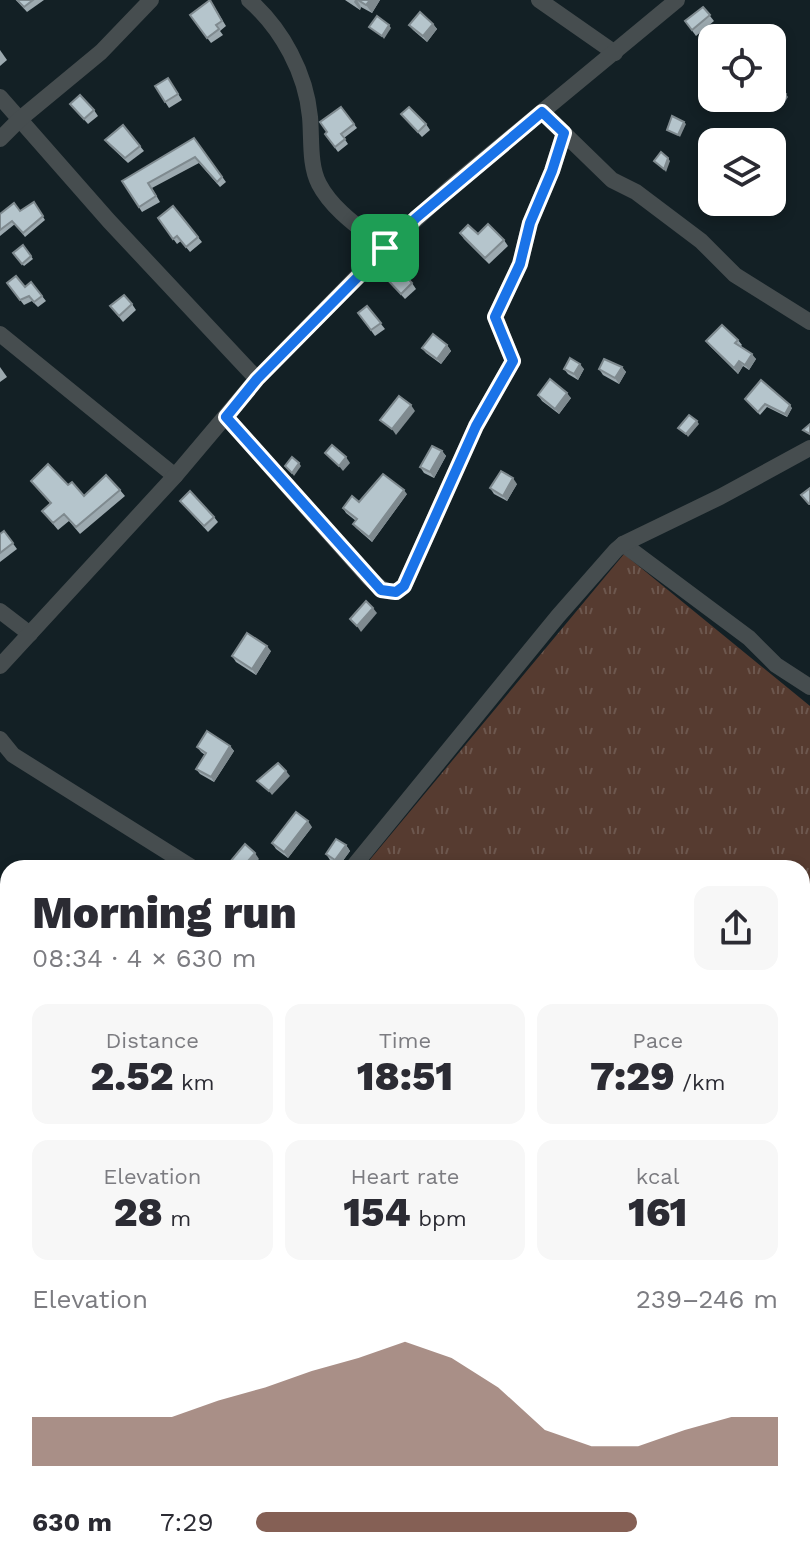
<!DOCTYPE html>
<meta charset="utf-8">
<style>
body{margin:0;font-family:"Work Sans",sans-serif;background:#f7f7f7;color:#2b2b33;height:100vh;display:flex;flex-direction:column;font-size:30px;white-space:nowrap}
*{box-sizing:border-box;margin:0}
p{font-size:26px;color:#7c7c81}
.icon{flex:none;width:44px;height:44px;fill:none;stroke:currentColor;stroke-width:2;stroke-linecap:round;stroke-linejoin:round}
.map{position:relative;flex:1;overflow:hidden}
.side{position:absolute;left:0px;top:860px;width:810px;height:708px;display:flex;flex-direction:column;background:#fff;border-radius:24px 24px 0 0;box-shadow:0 4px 12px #0003}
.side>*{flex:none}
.buttons{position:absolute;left:698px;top:24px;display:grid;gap:16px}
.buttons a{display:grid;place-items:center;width:88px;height:88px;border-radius:16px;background:#fff;box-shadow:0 4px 12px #0003;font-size:40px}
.pin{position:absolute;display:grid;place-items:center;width:68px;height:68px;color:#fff;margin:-34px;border-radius:16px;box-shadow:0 4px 12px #0006}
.round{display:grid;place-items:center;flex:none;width:84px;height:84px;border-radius:16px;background:#f7f7f7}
.headline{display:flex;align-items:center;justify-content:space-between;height:136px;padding:0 32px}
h1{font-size:44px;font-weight:800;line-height:60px}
.stats{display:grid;grid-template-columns:repeat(3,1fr);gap:12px;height:136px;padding:8px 32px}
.stats div{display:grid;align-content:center;border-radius:16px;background:#f7f7f7;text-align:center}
.stats b{font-size:40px;font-weight:800}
.stats small{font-size:22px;font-weight:400}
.stats p{font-size:22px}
.chart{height:224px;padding:16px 32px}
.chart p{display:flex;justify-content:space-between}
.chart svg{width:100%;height:144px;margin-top:8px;fill:#856055;opacity:.7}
ul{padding:0 32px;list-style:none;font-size:26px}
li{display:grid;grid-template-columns:128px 96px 1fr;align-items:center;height:60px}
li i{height:20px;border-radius:10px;background:#856055}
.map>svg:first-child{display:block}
.grass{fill:url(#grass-tufts)}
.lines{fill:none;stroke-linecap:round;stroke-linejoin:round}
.path{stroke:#687377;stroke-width:2;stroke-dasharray:6 6;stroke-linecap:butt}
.minor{stroke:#464d4f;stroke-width:16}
.wall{fill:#9ca9af}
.shaded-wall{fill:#7f8a8f}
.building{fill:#b5c5cc;stroke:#7f8a8f;stroke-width:2}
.route-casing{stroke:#fff;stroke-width:16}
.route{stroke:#1a73e8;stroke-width:10}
</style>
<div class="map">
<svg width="810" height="1568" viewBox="0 0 810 1568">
<defs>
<pattern id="grass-tufts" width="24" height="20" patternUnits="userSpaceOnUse" patternTransform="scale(2)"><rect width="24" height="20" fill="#563b30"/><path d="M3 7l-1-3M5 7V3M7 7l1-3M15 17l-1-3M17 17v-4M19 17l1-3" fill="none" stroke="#6d574e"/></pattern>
</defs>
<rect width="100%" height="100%" fill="#132025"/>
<g class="grass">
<path d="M 624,554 L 810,706 L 810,1099 L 802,1092 L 802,868 L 363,868 Z"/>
<path d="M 0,1450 L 8,1450 L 8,1560 L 134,1560 L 142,1568 L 0,1568 Z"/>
</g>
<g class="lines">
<g class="path">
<path d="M 0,1387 L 8,1423"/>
<path d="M 44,1560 L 47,1568"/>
</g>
<g class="minor">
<path d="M 249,0 C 282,29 306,73 310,117 C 312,138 309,165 319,184 C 333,211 363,230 385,248"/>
<path d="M 539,0 L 615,53"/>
<path d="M 0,97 L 109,221 L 257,379"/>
<path d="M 542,112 L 612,180 L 636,192 L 701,241 L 735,275 L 810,322"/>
<path d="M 0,139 L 20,119 L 101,52 L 151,0"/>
<path d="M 0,334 L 175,476"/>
<path d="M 226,417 L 368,577 C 378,586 383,592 396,592 L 404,586 L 476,426 L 513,361 L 495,317 L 520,264 L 530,223 L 552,171 L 564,133"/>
<path d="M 623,544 L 749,638 L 776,665 L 810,687"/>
<path d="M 0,611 L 30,634"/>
<path d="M 0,666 L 175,476 L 257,379 L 385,248 L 451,187 L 677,0"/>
<path d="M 0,739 L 13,755 L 193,868"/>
<path d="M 352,868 L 558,616 L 616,550 L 623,544 L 720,497 L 810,448"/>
<path d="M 0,1091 L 8,1098"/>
<path d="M 0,1302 L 8,1292"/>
<path d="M 0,1353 L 8,1358"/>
<path d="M 267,1560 L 277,1568"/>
</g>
</g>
<g class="wall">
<path d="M 16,0 L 44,0 L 27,12 Z"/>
<path d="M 210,0 L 226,26 L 220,31 L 223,35 L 211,43 L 190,15 Z"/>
<path d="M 345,0 L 380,0 L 372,13 L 361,7 L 360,10 Z"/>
<path d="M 703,7 L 714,21 L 696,36 L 685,21 Z"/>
<path d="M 433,24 L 437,29 L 427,42 L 413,30 L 409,25 Z"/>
<path d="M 0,50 L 7,60 L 0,66 Z"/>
<path d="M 168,78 L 182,100 L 169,108 L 155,86 Z"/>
<path d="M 70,104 L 94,110 L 98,116 L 88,124 Z"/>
<path d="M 401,114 L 426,124 L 430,130 L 422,137 Z"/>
<path d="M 354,124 L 357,128 L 344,138 L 348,144 L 338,152 L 325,134 Z"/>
<path d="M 123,125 L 144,151 L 128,163 L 109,145 L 105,140 Z"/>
<path d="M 194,138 L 226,182 L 220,187 L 199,163 L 152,188 L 160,202 L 142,212 L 122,181 Z"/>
<path d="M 34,202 L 45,220 L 25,237 L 15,224 L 0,236 L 0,214 L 20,211 Z"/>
<path d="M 173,206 L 202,242 L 190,252 L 181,241 L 177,244 L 158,218 Z"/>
<path d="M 460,233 L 478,234 L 504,240 L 508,246 L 489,264 L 464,239 Z"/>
<path d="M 23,245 L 33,259 L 24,266 L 13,253 Z"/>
<path d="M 384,276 L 412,283 L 416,289 L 405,299 Z"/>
<path d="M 31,282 L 46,301 L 38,307 L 32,301 L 24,305 L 7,283 L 25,287 Z"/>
<path d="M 132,304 L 136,310 L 123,322 L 110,306 Z"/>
<path d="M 367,306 L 385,329 L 375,336 L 358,313 Z"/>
<path d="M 738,340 L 742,345 L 741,346 L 756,359 L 749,370 L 743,366 L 738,374 L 710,346 L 706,341 Z"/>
<path d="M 447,345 L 451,351 L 441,364 L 426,353 L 422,348 Z"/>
<path d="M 0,367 L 7,377 L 0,382 Z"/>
<path d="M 622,367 L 626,372 L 619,384 L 603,375 L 599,369 Z"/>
<path d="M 564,369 L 584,369 L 578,380 L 568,374 Z"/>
<path d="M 538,395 L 571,398 L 559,414 L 542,401 Z"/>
<path d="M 745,399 L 792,408 L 787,417 L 767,407 L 760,415 Z"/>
<path d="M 442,451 L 446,456 L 434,478 L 424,473 L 420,467 Z"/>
<path d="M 31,481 L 68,485 L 84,496 L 120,490 L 125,496 L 80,534 L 69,521 L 58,530 L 42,511 L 50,503 Z"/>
<path d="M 517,484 L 507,501 L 494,494 L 490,488 Z"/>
<path d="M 407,494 L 372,542 L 356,528 L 353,524 L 356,521 L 346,513 L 343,508 L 359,502 Z"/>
<path d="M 180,501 L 214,517 L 218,522 L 208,532 Z"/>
<path d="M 4,531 L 17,549 L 0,562 L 0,534 Z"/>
<path d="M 271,651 L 256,675 L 236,662 L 232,656 Z"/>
<path d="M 230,746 L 234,751 L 214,782 L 200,774 L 196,769 L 205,755 L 201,752 L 197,747 Z"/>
<path d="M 312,827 L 288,858 L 276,849 L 272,843 Z"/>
<path d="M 346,845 L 350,851 L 339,866 L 330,860 L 326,854 Z"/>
</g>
<g class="shaded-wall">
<path d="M 355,0 L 357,0 L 361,7 L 360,10 L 354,2 Z"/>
<path d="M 370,0 L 380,0 L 372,13 L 366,5 Z"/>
<path d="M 433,24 L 437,29 L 427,42 L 423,36 Z"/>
<path d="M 389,25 L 391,28 L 384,39 L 382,36 Z"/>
<path d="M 786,94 L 788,97 L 783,105 L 781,102 Z"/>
<path d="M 684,122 L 686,124 L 680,137 L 678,135 Z"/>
<path d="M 668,158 L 670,161 L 666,172 L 664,169 Z"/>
<path d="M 447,345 L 451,351 L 441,364 L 437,359 Z"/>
<path d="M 752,354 L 756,359 L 749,370 L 745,365 Z"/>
<path d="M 739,361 L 743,366 L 738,374 L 734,368 Z"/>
<path d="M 580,364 L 584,369 L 578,380 L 574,374 Z"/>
<path d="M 622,367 L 626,372 L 619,384 L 615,378 Z"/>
<path d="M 567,393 L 571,398 L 559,414 L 555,409 Z"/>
<path d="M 411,405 L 415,411 L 396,435 L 392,429 Z"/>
<path d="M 790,405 L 792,408 L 787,417 L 785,414 Z"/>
<path d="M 697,421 L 699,424 L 688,437 L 686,434 Z"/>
<path d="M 442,451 L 446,456 L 434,478 L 430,472 Z"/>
<path d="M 346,457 L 350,463 L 343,471 L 339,466 Z"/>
<path d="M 299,463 L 301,466 L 294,476 L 292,473 Z"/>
<path d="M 513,478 L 517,484 L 507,501 L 503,496 Z"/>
<path d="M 404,490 L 407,494 L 372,542 L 369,537 Z"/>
<path d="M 373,608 L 377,613 L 361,632 L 357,626 Z"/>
<path d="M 267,646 L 271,651 L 256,675 L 252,669 Z"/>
<path d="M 230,746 L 234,751 L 214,782 L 211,777 Z"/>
<path d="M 286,771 L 290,776 L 272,795 L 269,791 Z"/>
<path d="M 308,821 L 312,827 L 288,858 L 284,852 Z"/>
<path d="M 346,845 L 350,851 L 339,866 L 335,860 Z"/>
<path d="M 255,853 L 259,859 L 251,868 L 242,868 Z"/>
</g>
<g class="building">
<path d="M 17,0 L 33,0 L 24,7 Z"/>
<path d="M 210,0 L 222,21 L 216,25 L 219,29 L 207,38 L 190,15 Z"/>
<path d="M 358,0 L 370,0 L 366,5 Z"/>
<path d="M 703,7 L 710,15 L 692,30 L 685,21 Z"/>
<path d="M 420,12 L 433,24 L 423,36 L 409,25 Z"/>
<path d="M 377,16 L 389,25 L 382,36 L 369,27 Z"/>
<path d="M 168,78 L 178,94 L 165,102 L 155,86 Z"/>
<path d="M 774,85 L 786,94 L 781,102 L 772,96 L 772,88 Z"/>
<path d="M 80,95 L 94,110 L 84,119 L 70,104 Z"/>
<path d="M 341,107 L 354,124 L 341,134 L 345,139 L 335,147 L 325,134 L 327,132 L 320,122 Z"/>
<path d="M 409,107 L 426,124 L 418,132 L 401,114 Z"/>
<path d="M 672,116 L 684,122 L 678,135 L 667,130 Z"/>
<path d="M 123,125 L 140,146 L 125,158 L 105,140 Z"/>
<path d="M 194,138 L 222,177 L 217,182 L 195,157 L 148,183 L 156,196 L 139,207 L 122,181 Z"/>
<path d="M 661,152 L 668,158 L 664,169 L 654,161 Z"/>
<path d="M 34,202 L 43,216 L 23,233 L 12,221 L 0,230 L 0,214 L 14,203 L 20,211 Z"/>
<path d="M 173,206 L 198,237 L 186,247 L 177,236 L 173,239 L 158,218 Z"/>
<path d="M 488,224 L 504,240 L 485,258 L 460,233 L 468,225 L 478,234 Z"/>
<path d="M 23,245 L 31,256 L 22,264 L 13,253 Z"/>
<path d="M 395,265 L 412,283 L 401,294 L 384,276 Z"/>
<path d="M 16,276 L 25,287 L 31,282 L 42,296 L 34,302 L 29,296 L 20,300 L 7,283 Z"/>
<path d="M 124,295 L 132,304 L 119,316 L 110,306 Z"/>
<path d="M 367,306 L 381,323 L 371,330 L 358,313 Z"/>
<path d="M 722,325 L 738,340 L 735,343 L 752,354 L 745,365 L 739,361 L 734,368 L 706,341 Z"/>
<path d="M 433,334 L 447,345 L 437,359 L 422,348 Z"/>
<path d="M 570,358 L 580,364 L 574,374 L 564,369 Z"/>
<path d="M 604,359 L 622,367 L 615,378 L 599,369 Z"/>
<path d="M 550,379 L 567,393 L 555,409 L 538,395 Z"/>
<path d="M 761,380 L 790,405 L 785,414 L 765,404 L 758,412 L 745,399 Z"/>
<path d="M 399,396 L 411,405 L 392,429 L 380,420 Z"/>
<path d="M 689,415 L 697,421 L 686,434 L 678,428 Z"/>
<path d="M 810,424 L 810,434 L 803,430 Z"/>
<path d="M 332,445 L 346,457 L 339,466 L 325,453 Z"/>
<path d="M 432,446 L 442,451 L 430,472 L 420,467 Z"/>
<path d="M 292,457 L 299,463 L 292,473 L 285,466 Z"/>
<path d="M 48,464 L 68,485 L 72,482 L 84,496 L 106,475 L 120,490 L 76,527 L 64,514 L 53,523 L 42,511 L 51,503 L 31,481 Z"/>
<path d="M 501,471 L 513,478 L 503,496 L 490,488 Z"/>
<path d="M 383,474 L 404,490 L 369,537 L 353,524 L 357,519 L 343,508 L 352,496 L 359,502 Z"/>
<path d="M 810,488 L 810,504 L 809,504 L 801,495 Z"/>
<path d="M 190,491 L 214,517 L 204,526 L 180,501 Z"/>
<path d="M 4,531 L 13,543 L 0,553 L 0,534 Z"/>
<path d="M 366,601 L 373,608 L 357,626 L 350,619 Z"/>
<path d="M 247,633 L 267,646 L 252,669 L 232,656 Z"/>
<path d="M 207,731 L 230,746 L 211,777 L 196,769 L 206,753 L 197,747 Z"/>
<path d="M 278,763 L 286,771 L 269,791 L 257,781 Z"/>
<path d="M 296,812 L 308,821 L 284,852 L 272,843 Z"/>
<path d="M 336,839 L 346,845 L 335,860 L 326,854 Z"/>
<path d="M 245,844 L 255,853 L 242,868 L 225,868 Z"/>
</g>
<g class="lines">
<g class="route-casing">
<path id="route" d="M 542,112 L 564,133 L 552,171 L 530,223 L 520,264 L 495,317 L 513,361 L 476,426 L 404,586 L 396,592 L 381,590 L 226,417 L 257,379 L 416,218 Z"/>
</g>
<use href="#route" class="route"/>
</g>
</svg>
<div class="buttons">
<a><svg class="icon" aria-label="locate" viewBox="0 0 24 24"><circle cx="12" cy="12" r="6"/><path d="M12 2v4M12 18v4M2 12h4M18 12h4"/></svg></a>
<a><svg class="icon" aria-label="layers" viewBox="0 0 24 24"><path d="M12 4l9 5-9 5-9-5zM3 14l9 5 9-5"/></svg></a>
</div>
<div class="pin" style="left:385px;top:248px;background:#1e9e55"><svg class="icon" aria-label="arrive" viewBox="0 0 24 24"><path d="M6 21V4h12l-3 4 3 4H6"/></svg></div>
<section class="side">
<div class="headline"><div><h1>Morning run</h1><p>08:34 · 4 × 630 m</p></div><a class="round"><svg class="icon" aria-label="share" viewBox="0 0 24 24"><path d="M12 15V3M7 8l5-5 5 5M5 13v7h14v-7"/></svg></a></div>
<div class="stats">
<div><p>Distance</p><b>2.52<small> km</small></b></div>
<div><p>Time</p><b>18:51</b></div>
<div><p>Pace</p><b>7:29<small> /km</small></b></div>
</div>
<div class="stats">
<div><p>Elevation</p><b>28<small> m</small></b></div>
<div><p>Heart rate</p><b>154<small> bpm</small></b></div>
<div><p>kcal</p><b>161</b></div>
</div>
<div class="chart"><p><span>Elevation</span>239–246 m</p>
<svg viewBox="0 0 160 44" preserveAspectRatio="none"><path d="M0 44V29L10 29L20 29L30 29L40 24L50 20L60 15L70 11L80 6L90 11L100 20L110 33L120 38L130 38L140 33L150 29L160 29V44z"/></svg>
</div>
<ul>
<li><b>630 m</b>7:29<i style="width:73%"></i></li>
</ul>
</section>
</div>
